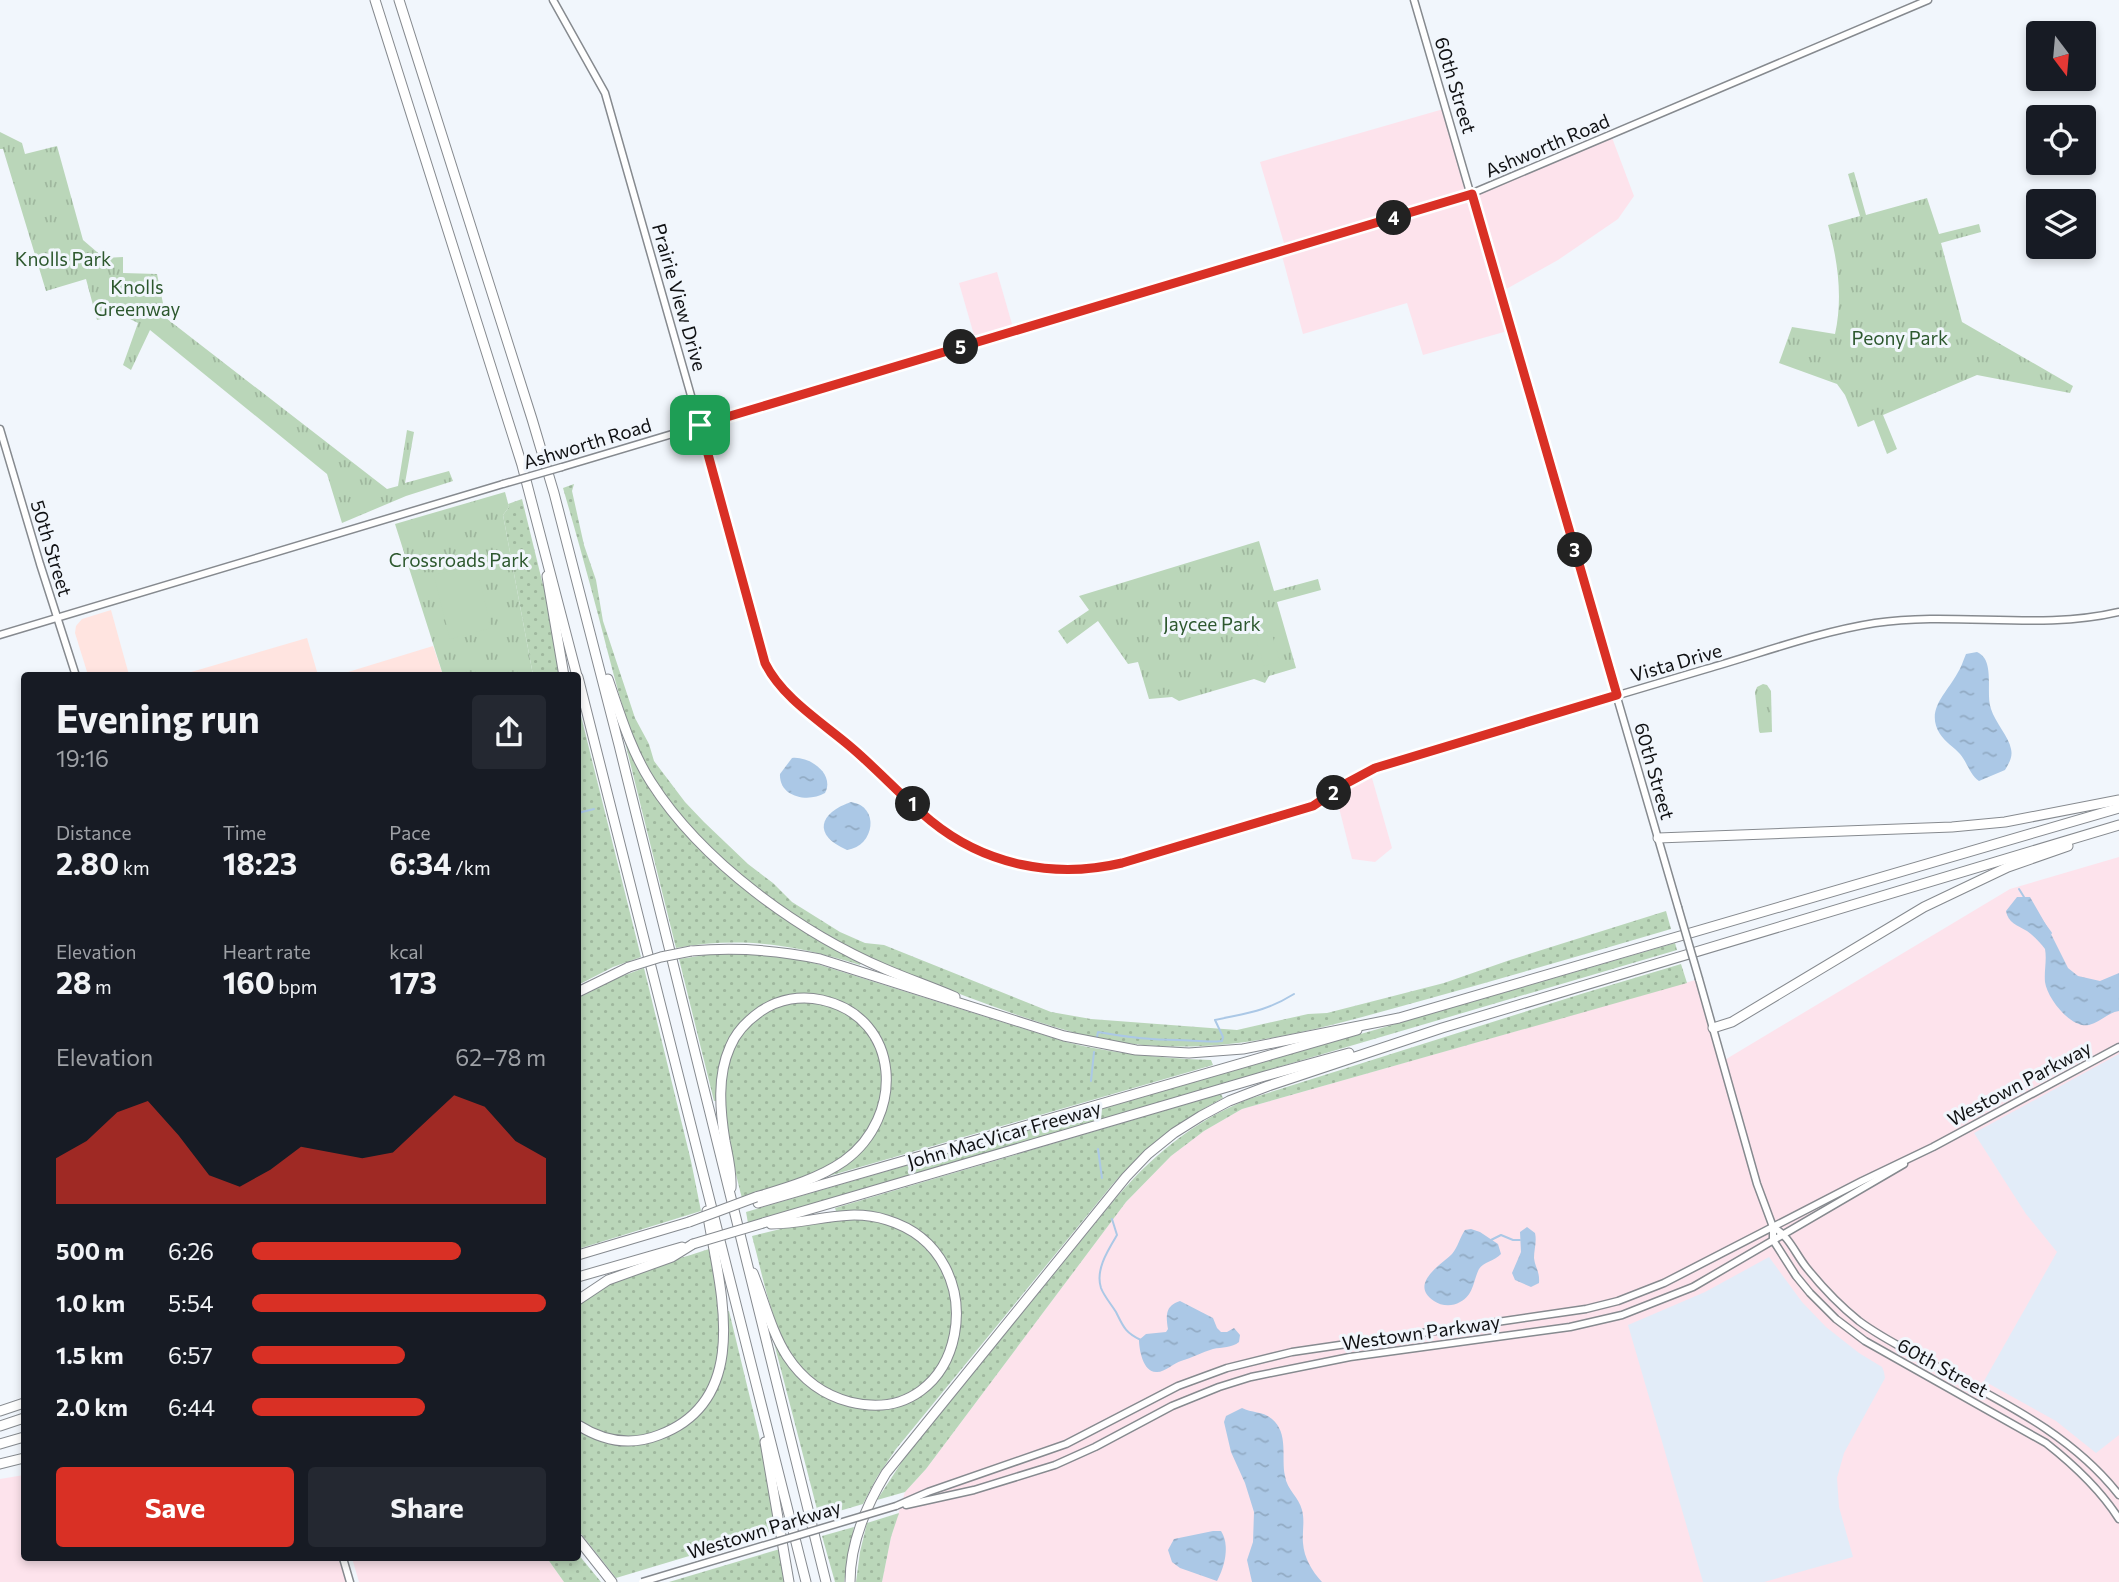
<!DOCTYPE html>
<meta charset="utf-8">
<style>
body{margin:0;font-family:Commissioner,sans-serif;background:#242831;color:#f1f3f6;height:100vh;display:flex;flex-direction:column;font-size:26px;white-space:nowrap}
*{box-sizing:border-box;margin:0}
p{font-size:23px;color:#9ea1a6}
.icon{flex:none;width:38px;height:38px;fill:none;stroke:currentColor;stroke-width:2;stroke-linecap:round;stroke-linejoin:round}
.map{position:relative;flex:1;overflow:hidden}
.sheet{position:absolute;left:21px;top:672px;width:560px;height:889px;display:flex;flex-direction:column;background:#171b24;border-radius:7px;box-shadow:0 4px 10px #0003}
.sheet>*{flex:none}
.needle{width:46px;rotate:164deg}
.buttons{position:absolute;left:2026px;top:21px;display:grid;gap:14px}
.buttons a{display:grid;place-items:center;width:70px;height:70px;border-radius:7px;background:#171b24;box-shadow:0 4px 10px #0003;font-size:35px}
.pin{position:absolute;display:grid;place-items:center;width:60px;height:60px;color:#fff;margin:-30px;border-radius:14px;box-shadow:0 4px 10px #0006}
.km{position:absolute;width:35px;height:35px;margin:-18px;border-radius:50%;background:#222;color:#fff;font-size:19px;line-height:35px;text-align:center}
.round{display:grid;place-items:center;flex:none;width:74px;height:74px;border-radius:7px;background:#242831}
.summary{display:flex;align-items:center;justify-content:space-between;height:119px;padding:0 35px}
h1{font-size:38px;font-weight:700;line-height:52px}
.metrics{display:grid;grid-template-columns:repeat(3,1fr);gap:10px;height:119px;padding:7px 35px}
.metrics div{display:grid;align-content:center}
.metrics b{font-size:30px;font-weight:700}
.metrics small{font-size:19px;font-weight:400}
.metrics p{font-size:19px}
.chart{height:196px;padding:14px 35px}
.chart p{display:flex;justify-content:space-between}
.chart svg{width:100%;height:126px;margin-top:7px;fill:#d93025;opacity:.7}
.cta{display:flex;gap:14px;margin-top:auto;padding:14px 35px}
.cta a{flex:1;height:80px;border-radius:7px;background:#d93025;color:#fff;font-size:28px;font-weight:700;line-height:80px;text-align:center}
.cta a+a{background:#242831;color:#f1f3f6}
ul{padding:0 35px;list-style:none;font-size:23px}
li{display:grid;grid-template-columns:112px 84px 1fr;align-items:center;height:52px}
li i{height:18px;border-radius:9px;background:#d93025}
.map>svg:first-child{display:block}
.commercial{fill:#fde3ec}
.built{fill:#e2ecf8}
.education{fill:#ffe4e0}
.grass{fill:url(#grass-dots)}
.park{fill:url(#park-tufts)}
.pitch{fill:#bad6b9}
.water{fill:url(#water-ripples)}
.lines{fill:none;stroke-linecap:round;stroke-linejoin:round}
.stream{stroke:#abc8e6;stroke-width:2}
.secondary-casing{stroke:#868a8f;stroke-width:9}
.highway-casing{stroke:#868a8f;stroke-width:11}
.secondary{stroke:#fff;stroke-width:6}
.highway{stroke:#fff;stroke-width:9}
.secondary-bridge-casing{stroke:#868a8f;stroke-width:9;stroke-linecap:butt}
.highway-bridge-casing{stroke:#868a8f;stroke-width:11;stroke-linecap:butt}
.secondary-bridge{stroke:#fff;stroke-width:6}
.highway-bridge{stroke:#fff;stroke-width:9}
.route-casing{stroke:#fff;stroke-width:14}
.route{stroke:#d93025;stroke-width:9}
.labels{text-anchor:middle;dominant-baseline:central;stroke-width:6;stroke-linejoin:round;paint-order:stroke}
.street-label{font-size:19px;fill:#101113;stroke:#f1f6fc}
.park-label{font-size:19px;fill:#2d582e;stroke:#f1f6fc}
</style>
<div class="map">
<svg width="2119" height="1582" viewBox="0 0 2119 1582">
<defs>
<pattern id="grass-dots" width="8" height="8" patternUnits="userSpaceOnUse" patternTransform="scale(1.75)"><rect width="8" height="8" fill="#bad6b9"/><path d="M2 2h.1M6 6h.1" fill="none" stroke="#9fb79e" stroke-width="1.8" stroke-linecap="round"/></pattern>
<pattern id="park-tufts" width="24" height="20" patternUnits="userSpaceOnUse" patternTransform="scale(1.75)"><rect width="24" height="20" fill="#bad6b9"/><path d="M3 7l-1-3M5 7V3M7 7l1-3M15 17l-1-3M17 17v-4M19 17l1-3" fill="none" stroke="#9fb79e"/></pattern>
<pattern id="water-ripples" width="26" height="14" patternUnits="userSpaceOnUse" patternTransform="scale(1.75)"><rect width="26" height="14" fill="#abc8e6"/><path d="M2 4q2-2 4 0t4 0M15 11q2-2 4 0t4 0" fill="none" stroke="#92abc4"/></pattern>
</defs>
<rect width="100%" height="100%" fill="#f1f6fc"/>
<g class="commercial">
<path d="M 1447,108 L 1472,194 L 1611,135 L 1634,196 L 1618,219 L 1558,260 L 1501,292 L 1511,330 L 1423,355 L 1407,303 L 1303,334 L 1281,252 L 1286,250 L 1260,162 Z"/>
<path d="M 997,272 L 1014,331 L 976,342 L 959,283 Z"/>
<path d="M 1370,771 L 1392,848 L 1375,862 L 1352,859 L 1335,792 Z"/>
<path d="M 2119,857 L 2119,1582 L 882,1582 L 891,1537 L 905,1492 L 926,1469 L 1126,1202 L 1171,1156 L 1204,1131 L 1242,1109 L 1699,979 L 1723,1061 L 2010,889 Z"/>
<path d="M 24,1475 L 24,1558 L 343,1558 L 350,1582 L 0,1582 L 0,1479 Z"/>
<path d="M 352,1558 L 547,1558 L 564,1582 L 359,1582 Z"/>
</g>
<g class="built">
<path d="M 2119,1054 L 2119,1435 L 2096,1453 L 2056,1421 L 1984,1381 L 2057,1252 L 2026,1214 L 1974,1133 Z"/>
<path d="M 1769,1257 L 1802,1302 L 1826,1327 L 1859,1353 L 1882,1367 L 1884,1372 L 1885,1378 L 1844,1453 L 1837,1478 L 1839,1507 L 1853,1557 L 1764,1582 L 1703,1582 L 1628,1325 L 1705,1292 Z"/>
</g>
<g class="education">
<path d="M 111,610 L 129,675 L 88,675 L 75,633 L 76,626 L 82,619 Z"/>
<path d="M 307,638 L 318,675 L 181,675 Z"/>
<path d="M 433,646 L 443,675 L 335,676 Z"/>
</g>
<g class="grass">
<path d="M 574,484 L 572,491 L 584,545 L 596,580 L 603,621 L 635,718 L 649,744 L 654,761 L 685,802 L 704,822 L 748,864 L 773,883 L 792,902 L 840,932 L 865,943 L 884,945 L 1051,1012 L 1091,1019 L 1237,1030 L 1308,1014 L 1327,1013 L 1444,983 L 1510,960 L 1666,911 L 1671,929 C 1589,953 1507,977 1424,1000 C 1337,1024 1249,1051 1158,1046 C 1091,1043 1027,1019 965,996 C 934,984 903,973 873,959 C 790,920 697,854 651,774 C 629,736 619,695 608,653 C 594,598 579,543 563,488 Z"/>
<path d="M 522,499 L 543,585 L 546,586 L 561,675 L 533,675 L 503,515 L 509,507 L 508,504 Z"/>
<path d="M 578,704 L 641,957 L 613,967 L 578,985 Z"/>
<path d="M 622,730 L 637,764 L 725,870 L 862,961 L 860,965 C 795,945 744,936 676,948 Z"/>
<path d="M 1675,943 L 1677,950 L 748,1223 L 746,1212 Z"/>
<path d="M 742,953 L 793,958 L 817,964 L 1066,1042 C 1115,1054 1160,1058 1211,1060 L 1213,1065 L 829,1176 L 828,1173 C 845,1165 859,1155 870,1140 C 904,1096 896,1028 842,1003 C 830,996 809,991 795,995 C 791,996 785,1000 781,1003 C 767,1010 753,1018 739,1026 L 717,1101 L 714,1101 L 679,959 L 712,954 Z"/>
<path d="M 1681,964 L 1687,983 L 1242,1109 L 1204,1131 L 1171,1156 L 1126,1202 L 926,1469 L 905,1492 L 877,1500 L 903,1460 L 1111,1204 C 1150,1157 1193,1121 1249,1099 L 1581,994 Z"/>
<path d="M 644,968 L 691,1161 L 701,1211 L 578,1249 L 578,998 L 617,978 Z"/>
<path d="M 799,1002 C 813,1002 828,1003 841,1010 C 891,1037 894,1103 858,1144 C 829,1175 780,1185 742,1198 C 727,1139 702,1036 777,1007 C 784,1004 792,1003 799,1002 Z"/>
<path d="M 1221,1094 L 1223,1098 C 1178,1122 1146,1147 1112,1185 L 896,1449 L 877,1477 L 863,1504 L 819,1517 L 771,1331 C 778,1343 783,1359 792,1369 C 800,1378 821,1388 832,1395 C 851,1407 870,1411 892,1406 C 953,1393 976,1323 951,1270 C 938,1242 913,1222 884,1214 C 868,1209 852,1211 836,1211 L 835,1208 Z"/>
<path d="M 836,1219 C 849,1219 865,1217 878,1221 C 996,1255 964,1423 852,1398 C 828,1392 806,1378 793,1357 C 770,1321 763,1276 752,1236 L 793,1226 Z"/>
<path d="M 709,1249 C 715,1282 725,1322 720,1356 C 710,1419 630,1463 578,1418 L 578,1306 C 615,1274 664,1264 709,1249 Z"/>
<path d="M 726,1311 L 729,1311 L 759,1435 L 776,1530 L 616,1578 L 578,1530 L 578,1429 C 630,1464 702,1432 722,1375 C 730,1354 728,1332 726,1311 Z"/>
<path d="M 899,1513 L 891,1537 L 882,1582 L 856,1582 L 860,1552 L 867,1523 Z"/>
<path d="M 854,1527 L 844,1582 L 835,1582 L 822,1536 Z"/>
<path d="M 780,1549 L 787,1582 L 669,1582 Z"/>
<path d="M 578,1554 L 601,1582 L 564,1582 L 547,1558 L 578,1558 Z"/>
</g>
<g class="park">
<path d="M 0,132 L 22,143 L 25,154 L 57,146 L 83,240 L 104,258 L 123,257 L 123,273 L 157,274 L 166,318 L 387,489 L 398,486 L 407,430 L 414,432 L 405,483 L 449,471 L 453,481 L 406,496 L 342,523 L 327,474 L 150,330 L 131,370 L 123,365 L 138,323 L 120,314 L 97,320 L 86,279 L 46,291 L 3,149 L 0,149 Z"/>
<path d="M 1854,172 L 1866,215 L 1927,198 L 1939,234 L 1979,224 L 1981,232 L 1941,243 L 1962,322 L 2073,386 L 2070,393 L 1977,375 L 1883,415 L 1897,449 L 1887,454 L 1874,420 L 1858,427 L 1845,395 L 1837,384 L 1779,363 L 1792,327 L 1835,334 C 1843,298 1838,261 1828,225 L 1860,216 L 1848,174 Z"/>
<path d="M 505,492 L 509,507 L 503,515 L 533,675 L 443,675 L 395,524 Z"/>
<path d="M 1259,541 L 1274,591 L 1318,579 L 1321,590 L 1277,602 L 1296,668 L 1269,676 L 1265,683 L 1254,679 L 1179,701 L 1172,697 L 1149,699 L 1138,662 L 1128,664 L 1098,621 L 1067,644 L 1058,631 L 1089,610 L 1079,596 Z"/>
<path d="M 1763,684 L 1767,685 L 1771,691 L 1772,732 L 1760,733 L 1759,731 L 1755,692 L 1757,687 Z"/>
</g>
<g class="pitch">
<path d="M 476,565 L 491,628 L 450,639 L 434,575 Z"/>
<path d="M 1271,631 L 1280,662 L 1264,666 L 1255,635 Z"/>
</g>
<g class="water">
<path d="M 1977,652 C 1996,660 1985,693 1991,709 C 1995,722 2009,737 2011,749 C 2013,757 2009,763 2005,770 L 1979,781 C 1970,775 1967,762 1960,754 C 1954,747 1945,742 1940,734 C 1925,710 1946,694 1957,674 C 1961,668 1963,661 1966,654 Z"/>
<path d="M 792,758 C 810,756 835,774 825,793 C 808,803 779,797 780,774 Z"/>
<path d="M 851,802 C 880,806 875,846 847,850 C 812,835 819,813 851,802 Z"/>
<path d="M 2017,897 L 2030,897 L 2049,930 L 2068,968 L 2078,976 L 2100,981 L 2119,973 L 2119,1011 C 2107,1013 2101,1022 2089,1025 C 2071,1029 2047,998 2045,982 C 2044,971 2047,960 2045,949 C 2040,942 2034,936 2027,931 C 2017,925 2008,923 2006,911 Z"/>
<path d="M 1527,1227 L 1535,1233 C 1537,1242 1534,1249 1534,1258 C 1535,1268 1540,1271 1539,1283 L 1531,1287 L 1515,1280 L 1512,1273 L 1521,1252 L 1520,1232 Z"/>
<path d="M 1471,1229 L 1480,1232 L 1498,1244 L 1501,1254 C 1495,1261 1483,1262 1479,1269 C 1473,1281 1474,1295 1460,1302 C 1452,1307 1441,1306 1434,1301 C 1408,1284 1442,1264 1452,1254 C 1458,1247 1460,1237 1465,1230 Z"/>
<path d="M 1180,1301 L 1213,1318 L 1217,1328 L 1221,1332 L 1227,1332 L 1234,1328 L 1240,1335 L 1239,1342 C 1232,1348 1222,1347 1213,1349 C 1202,1352 1192,1358 1181,1361 C 1174,1363 1164,1373 1156,1372 C 1143,1372 1139,1349 1139,1340 L 1146,1334 L 1166,1332 L 1168,1329 C 1166,1315 1165,1306 1180,1301 Z"/>
<path d="M 1242,1408 C 1251,1413 1263,1411 1272,1419 C 1289,1433 1281,1458 1285,1476 C 1287,1490 1299,1497 1302,1510 C 1305,1521 1302,1532 1303,1543 C 1304,1558 1312,1571 1322,1582 L 1252,1582 L 1247,1560 L 1253,1542 L 1254,1512 L 1245,1483 L 1231,1452 L 1224,1422 L 1226,1416 Z"/>
<path d="M 1213,1531 L 1221,1531 C 1230,1545 1225,1566 1217,1581 L 1180,1568 L 1172,1562 L 1168,1550 L 1174,1539 Z"/>
</g>
<g class="lines">
<g class="stream">
<path d="M 578,813 L 594,809"/>
<path d="M 2019,889 L 2024,897"/>
<path d="M 2040,918 L 2051,933"/>
<path d="M 1097,1037 L 1098,1032 C 1125,1037 1150,1040 1177,1040 C 1192,1040 1206,1043 1222,1041 L 1223,1037 L 1215,1020 C 1246,1013 1265,1012 1294,994"/>
<path d="M 1091,1081 L 1094,1052"/>
<path d="M 1098,1149 L 1102,1178"/>
<path d="M 1112,1219 L 1117,1235 C 1108,1250 1095,1270 1101,1288 C 1104,1296 1111,1304 1116,1312 C 1123,1326 1125,1333 1141,1340"/>
<path d="M 1491,1240 L 1501,1235 L 1513,1240 L 1520,1240"/>
</g>
<g class="secondary-casing">
<g id="secondary">
<path d="M 553,0 L 605,93 L 769,670 L 782,689 L 873,766 L 931,821 L 948,833 L 983,852 L 1002,860 L 1044,869 L 1065,870 L 1105,867 L 1281,817 L 1313,806 L 1347,783 L 1375,768 C 1485,735 1596,701 1706,669 C 1762,653 1818,632 1875,623 C 1956,611 2039,631 2119,612"/>
<path d="M 1414,0 L 1678,907"/>
<path d="M 0,429 L 40,564 L 76,676"/>
<path d="M 562,467 L 1461,198 L 1928,0"/>
<path d="M 0,635 L 503,484"/>
<path d="M 1699,979 L 1757,1184 L 1773,1227 L 1773,1240 L 1796,1276 L 1810,1293 L 1836,1319 L 1865,1341 L 2046,1443 C 2074,1465 2100,1489 2119,1519"/>
<path d="M 1773,1227 C 1789,1236 1795,1253 1806,1267 C 1822,1287 1839,1305 1859,1321 C 1879,1336 1901,1347 1923,1359 C 1993,1398 2068,1430 2119,1495"/>
<path d="M 906,1505 L 974,1490 L 1055,1465 L 1095,1447 L 1172,1406 L 1219,1387 L 1251,1377 L 1350,1357 L 1570,1327 L 1622,1315 L 1693,1287 L 1904,1164"/>
<path d="M 896,1506 L 928,1492 L 1066,1444 L 1178,1386 L 1227,1368 L 1292,1352 L 1586,1309 L 1618,1301 L 1664,1283 L 1862,1181 L 1933,1147 L 2119,1047"/>
<path d="M 343,1558 L 350,1582"/>
</g>
</g>
<g class="highway-casing">
<g id="highway">
<path d="M 375,0 L 522,465 L 577,676"/>
<path d="M 399,0 L 532,419 L 554,493 L 619,745 L 826,1582"/>
<path d="M 547,576 L 564,676"/>
<path d="M 578,677 L 806,1582"/>
<path d="M 608,679 C 620,714 631,751 651,782 C 702,862 799,932 885,969 C 908,979 932,987 955,997"/>
<path d="M 1658,838 L 1952,827 L 2005,822 L 2119,800"/>
<path d="M 691,951 C 736,947 777,950 820,959 L 1064,1036 L 1136,1050 L 1189,1053 L 1243,1049 L 1399,1018 L 2119,808"/>
<path d="M 578,992 L 629,967"/>
<path d="M 1713,1028 L 1732,1022 L 1924,907 L 2008,867 L 2068,846"/>
<path d="M 731,1188 C 732,1172 728,1156 725,1141 C 720,1110 717,1076 730,1047 C 736,1032 748,1020 761,1011 C 779,999 801,995 822,1000 C 902,1018 905,1117 844,1161 C 818,1179 786,1188 756,1197"/>
<path d="M 758,1203 L 1357,1030"/>
<path d="M 763,1223 L 1265,1076 L 1349,1053"/>
<path d="M 578,1255 L 689,1222"/>
<path d="M 753,1273 C 764,1300 771,1331 787,1356 C 802,1379 823,1395 850,1402 C 967,1431 999,1254 887,1220 C 846,1207 812,1224 771,1224"/>
<path d="M 578,1277 L 682,1247"/>
<path d="M 578,1300 L 608,1280 L 672,1257 L 693,1244"/>
<path d="M 0,1411 L 24,1403"/>
<path d="M 578,1425 C 603,1441 631,1446 659,1435 C 755,1399 719,1286 707,1211"/>
<path d="M 0,1426 L 24,1418"/>
<path d="M 765,1442 L 789,1582"/>
<path d="M 0,1444 L 24,1437"/>
<path d="M 0,1464 L 24,1458"/>
<path d="M 578,1539 L 612,1582"/>
<path d="M 850,1582 C 850,1543 866,1506 886,1473 L 1126,1177 L 1148,1154 L 1174,1133 L 1201,1116 L 1229,1101 L 1268,1086 L 1442,1028 L 2119,825"/>
</g>
</g>
<use href="#secondary" class="secondary"/>
<use href="#highway" class="highway"/>
<g class="secondary-bridge-casing">
<g id="secondary-bridge">
<path d="M 503,484 L 562,467"/>
<path d="M 1678,907 L 1699,979"/>
<path d="M 642,1582 L 896,1506"/>
</g>
</g>
<g class="highway-bridge-casing">
<g id="highway-bridge">
<path d="M 629,967 L 661,957 L 691,951"/>
<path d="M 689,1222 L 756,1197"/>
<path d="M 693,1244 L 763,1223"/>
</g>
</g>
<use href="#secondary-bridge" class="secondary-bridge"/>
<use href="#highway-bridge" class="highway-bridge"/>
</g>
<g class="lines">
<g class="route-casing">
<path id="route" d="M 1472,194 L 1617,695 L 1375,768 L 1347,783 L 1313,806 L 1122,863 C 1054,879 985,865 931,821 C 903,798 879,771 852,748 C 823,723 782,698 765,663 L 700,425 Z"/>
</g>
<use href="#route" class="route"/>
</g>
<g class="labels">
<g class="street-label">
<text transform="translate(1456 85) rotate(73)">60th Street</text>
<text transform="translate(1547 145) rotate(-23)">Ashworth Road</text>
<text transform="translate(680 297) rotate(74)">Prairie View Drive</text>
<text transform="translate(587 443) rotate(-17)">Ashworth Road</text>
<text transform="translate(52 548) rotate(73)">50th Street</text>
<text transform="translate(1676 662) rotate(-16)">Vista Drive</text>
<text transform="translate(1655 771) rotate(74)">60th Street</text>
<text transform="translate(2019 1083) rotate(-28)">Westown Parkway</text>
<text transform="translate(1004 1134) rotate(-16)">John MacVicar Freeway</text>
<text transform="translate(1421 1332) rotate(-8)">Westown Parkway</text>
<text transform="translate(1943 1367) rotate(29)">60th Street</text>
<text transform="translate(764 1529) rotate(-17)">Westown Parkway</text>
</g>
<g class="park-label">
<text x="63" y="258">Knolls Park</text>
<text x="137" y="286">Knolls<tspan x="137" dy="22">Greenway</tspan></text>
<text x="1900" y="337">Peony Park</text>
<text x="459" y="559">Crossroads Park</text>
<text x="1212" y="623">Jaycee Park</text>
</g>
</g>
</svg>
<div class="buttons">
<a><svg class="needle" viewBox="-14 -14 28 28"><path d="M0-13l5 13h-10z" fill="#e53935"/><path d="M0 13l5-13h-10z" fill="#9ea1a6"/></svg></a>
<a><svg class="icon" aria-label="locate" viewBox="0 0 24 24"><circle cx="12" cy="12" r="6"/><path d="M12 2v4M12 18v4M2 12h4M18 12h4"/></svg></a>
<a><svg class="icon" aria-label="layers" viewBox="0 0 24 24"><path d="M12 4l9 5-9 5-9-5zM3 14l9 5 9-5"/></svg></a>
</div>
<div class="pin" style="left:700px;top:425px;background:#1e9e55"><svg class="icon" aria-label="arrive" viewBox="0 0 24 24"><path d="M6 21V4h12l-3 4 3 4H6"/></svg></div>
<b class="km" style="left:913px;top:804px">1</b>
<b class="km" style="left:1334px;top:793px">2</b>
<b class="km" style="left:1575px;top:550px">3</b>
<b class="km" style="left:1394px;top:218px">4</b>
<b class="km" style="left:961px;top:347px">5</b>
<section class="sheet">
<div class="summary"><div><h1>Evening run</h1><p>19:16</p></div><a class="round"><svg class="icon" aria-label="share" viewBox="0 0 24 24"><path d="M12 15V3M7 8l5-5 5 5M5 13v7h14v-7"/></svg></a></div>
<div class="metrics">
<div><p>Distance</p><b>2.80<small> km</small></b></div>
<div><p>Time</p><b>18:23</b></div>
<div><p>Pace</p><b>6:34<small> /km</small></b></div>
</div>
<div class="metrics">
<div><p>Elevation</p><b>28<small> m</small></b></div>
<div><p>Heart rate</p><b>160<small> bpm</small></b></div>
<div><p>kcal</p><b>173</b></div>
</div>
<div class="chart"><p><span>Elevation</span>62–78 m</p>
<svg viewBox="0 0 160 44" preserveAspectRatio="none"><path d="M0 44V28L10 22L20 12L30 8L40 20L50 34L60 38L70 32L80 24L90 26L100 28L110 26L120 16L130 6L140 10L150 22L160 28V44z"/></svg>
</div>
<ul>
<li><b>500 m</b>6:26<i style="width:71%"></i></li>
<li><b>1.0 km</b>5:54<i style="width:100%"></i></li>
<li><b>1.5 km</b>6:57<i style="width:52%"></i></li>
<li><b>2.0 km</b>6:44<i style="width:59%"></i></li>
</ul>
<div class="cta"><a>Save</a><a>Share</a></div>
</section>
</div>
